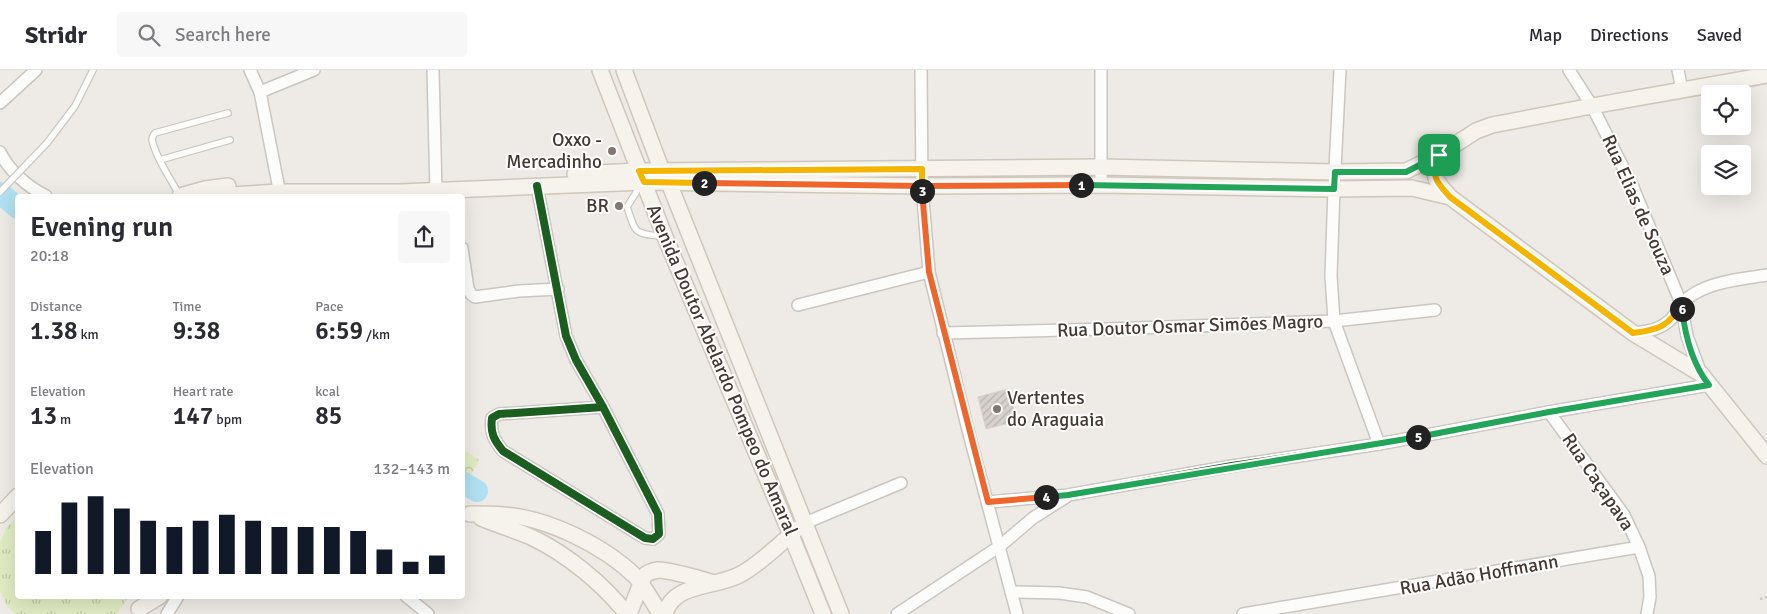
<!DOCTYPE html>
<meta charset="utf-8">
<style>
body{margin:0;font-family:Signika,sans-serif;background:#f7f7f7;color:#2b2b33;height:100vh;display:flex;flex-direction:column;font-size:19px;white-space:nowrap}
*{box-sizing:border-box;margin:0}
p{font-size:16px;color:#7c7c81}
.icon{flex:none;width:28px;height:28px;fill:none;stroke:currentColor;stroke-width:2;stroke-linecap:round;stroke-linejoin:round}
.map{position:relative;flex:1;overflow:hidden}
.panel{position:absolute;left:15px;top:124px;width:450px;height:405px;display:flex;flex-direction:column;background:#fff;border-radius:5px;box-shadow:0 5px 20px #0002}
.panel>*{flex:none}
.fabs{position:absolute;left:1701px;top:15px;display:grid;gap:10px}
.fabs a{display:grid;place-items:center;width:50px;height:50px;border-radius:5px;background:#fff;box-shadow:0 5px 20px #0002;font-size:25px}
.pin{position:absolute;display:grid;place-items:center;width:42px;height:42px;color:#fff;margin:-21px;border-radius:10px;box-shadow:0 2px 8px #0006}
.km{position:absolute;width:25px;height:25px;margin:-12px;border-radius:50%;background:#222;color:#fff;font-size:14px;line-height:25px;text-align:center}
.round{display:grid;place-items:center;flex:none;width:52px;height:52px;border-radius:5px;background:#f7f7f7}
.summary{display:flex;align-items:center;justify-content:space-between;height:85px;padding:0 15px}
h1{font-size:28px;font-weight:600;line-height:38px}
.metrics{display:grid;grid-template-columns:repeat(3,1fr);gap:8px;height:85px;padding:5px 15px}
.metrics div{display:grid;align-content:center}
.metrics b{font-size:25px;font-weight:600}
.metrics small{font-size:14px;font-weight:400}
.metrics p{font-size:14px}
.chart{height:140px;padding:10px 15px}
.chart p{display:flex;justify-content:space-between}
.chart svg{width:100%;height:90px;margin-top:5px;stroke:#111827;stroke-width:6}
header{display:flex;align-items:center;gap:30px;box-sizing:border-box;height:70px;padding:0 25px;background:#fff;border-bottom:1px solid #e1e1e2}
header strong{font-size:24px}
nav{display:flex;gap:28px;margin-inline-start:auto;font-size:18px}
.search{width:350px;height:45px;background:#f7f7f7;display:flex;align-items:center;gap:12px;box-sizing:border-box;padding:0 18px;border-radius:5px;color:#7c7c81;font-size:19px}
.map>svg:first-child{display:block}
.grass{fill:url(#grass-tufts)}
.forest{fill:url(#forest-crowns)}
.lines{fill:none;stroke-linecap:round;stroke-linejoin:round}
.river{stroke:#b0e0f1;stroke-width:22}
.building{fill:url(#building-hatch);stroke:#d6d1cb}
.service-casing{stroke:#cac6c1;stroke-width:8}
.minor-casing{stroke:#cac6c1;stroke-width:14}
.secondary-casing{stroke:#cfc7bc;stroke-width:18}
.path{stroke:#cdc9c5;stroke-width:2.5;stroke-dasharray:2.5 2.5;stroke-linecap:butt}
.service{stroke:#fcfcfb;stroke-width:5.5}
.minor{stroke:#fcfcfb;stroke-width:11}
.secondary{stroke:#f6f2ec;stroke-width:15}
.service-bridge-casing{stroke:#cac6c1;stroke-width:8;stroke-linecap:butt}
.service-bridge{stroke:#fcfcfb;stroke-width:5.5}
.cycleway-casing{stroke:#fff;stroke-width:11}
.cycleway{stroke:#1b5e20;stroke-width:8}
.split-1-casing{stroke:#fff;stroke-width:10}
.split-2-casing{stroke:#fff;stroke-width:10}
.split-3-casing{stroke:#fff;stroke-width:10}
.split-4-casing{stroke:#fff;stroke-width:10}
.split-5-casing{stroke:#fff;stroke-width:10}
.split-6-casing{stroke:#fff;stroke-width:10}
.split-7-casing{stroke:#fff;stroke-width:10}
.split-1{stroke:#22a559;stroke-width:6}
.split-2{stroke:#f0652b;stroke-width:6}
.split-3{stroke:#f5b400;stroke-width:6}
.split-4{stroke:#f0652b;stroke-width:6}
.split-5{stroke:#22a559;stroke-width:6}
.split-6{stroke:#22a559;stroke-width:6}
.split-7{stroke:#f5b400;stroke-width:6}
.poi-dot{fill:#807870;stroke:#fff;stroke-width:2}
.labels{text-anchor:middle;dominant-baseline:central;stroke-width:4;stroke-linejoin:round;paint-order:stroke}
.poi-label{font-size:19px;fill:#443a31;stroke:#fff;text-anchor:end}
.street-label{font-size:19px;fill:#443a31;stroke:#fff}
</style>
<header>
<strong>Stridr</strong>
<div class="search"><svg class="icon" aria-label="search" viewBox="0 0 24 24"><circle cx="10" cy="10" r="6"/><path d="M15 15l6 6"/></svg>Search here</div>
<nav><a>Map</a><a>Directions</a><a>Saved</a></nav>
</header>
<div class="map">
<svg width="1767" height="544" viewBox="0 0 1767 544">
<defs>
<pattern id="grass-tufts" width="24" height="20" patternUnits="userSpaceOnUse" patternTransform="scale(1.25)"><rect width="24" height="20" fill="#e0ebc2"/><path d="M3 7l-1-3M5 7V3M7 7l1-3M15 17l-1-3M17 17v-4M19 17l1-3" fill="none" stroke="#c1caa7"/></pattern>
<pattern id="forest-crowns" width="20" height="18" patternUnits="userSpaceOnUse" patternTransform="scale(1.25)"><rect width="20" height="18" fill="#e0ebc2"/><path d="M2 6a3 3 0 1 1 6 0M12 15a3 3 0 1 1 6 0" fill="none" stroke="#c1caa7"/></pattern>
<pattern id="building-hatch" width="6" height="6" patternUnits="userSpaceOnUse" patternTransform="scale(1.25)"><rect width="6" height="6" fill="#d6d1cc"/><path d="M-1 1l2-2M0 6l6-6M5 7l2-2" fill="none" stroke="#b9b4b0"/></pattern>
</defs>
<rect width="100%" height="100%" fill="#eeeae5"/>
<path class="grass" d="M 17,446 L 18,526 L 129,526 L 117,544 L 15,544 L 7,536 L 0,521 L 0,472 L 7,457 Z"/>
<path class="forest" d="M 462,378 L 479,390 L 463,419 L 462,419 Z"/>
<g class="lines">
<g class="river">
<path d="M 0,123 L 18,138"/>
<path d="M 462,412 L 477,421"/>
</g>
</g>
<path class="building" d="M 1008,319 L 1017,351 L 986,359 L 978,327 Z"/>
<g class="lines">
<g class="service-casing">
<g id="service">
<path d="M 47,73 L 75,36 L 93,0"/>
<path d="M 160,90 L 230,70"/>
<path d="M 642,113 L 627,137 C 637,166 633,162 664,167"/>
<path d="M 180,126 C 171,110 156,88 152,70 C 152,66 153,66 155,63 L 228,43"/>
</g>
</g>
<g class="minor-casing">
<g id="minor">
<path d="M 250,0 L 260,22 L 278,114 L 278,122"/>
<path d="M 433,0 L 436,121"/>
<path d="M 921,0 L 922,116 L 929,202 L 969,364 L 1017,544"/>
<path d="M 1340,0 L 1334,119 L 1331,206 L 1334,251 L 1379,374"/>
<path d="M 1569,0 L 1592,36 L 1632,115 L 1681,233 L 1687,266 L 1701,304"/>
<path d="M 1678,0 L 1682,20"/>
<path d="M 260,22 L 314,0"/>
<path d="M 0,33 L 36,0"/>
<path d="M 0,82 C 9,101 28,117 46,126"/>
<path d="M 1101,115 L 1101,0"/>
<path d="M 537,116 L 566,266 L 576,290 L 603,337 L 658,444 L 659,464 L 653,469 L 645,468 L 503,381 C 494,370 490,363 492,348 L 499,344 L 603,337"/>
<path d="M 462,178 L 468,219 L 471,224 L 475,227 L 519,221 L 558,219"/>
<path d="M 798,235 L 929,202"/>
<path d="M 943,263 L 1107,259 L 1334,251 L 1435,240"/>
<path d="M 1633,263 C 1648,261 1661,260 1672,248 C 1680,239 1680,232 1692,225 C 1713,211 1743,209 1767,205"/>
<path d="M 1549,342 L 1624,445 L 1639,477 L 1649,506 L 1650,527 L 1647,544"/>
<path d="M 988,432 L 1068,425 L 1232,396 L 1379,374 L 1549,342 L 1709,315"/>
<path d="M 805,453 L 901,413"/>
<path d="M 1011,522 L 1059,523 L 1087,527 L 1129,544"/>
<path d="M 406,526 L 428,544"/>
<path d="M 167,544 L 178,526"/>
<path d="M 897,544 L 1000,476 L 1033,448 L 1066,427"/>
<path d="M 1243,544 L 1639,477"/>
</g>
</g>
<g class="secondary-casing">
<g id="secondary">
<path d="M 600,0 L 665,167 L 791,465 L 823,544"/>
<path d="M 624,0 L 662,101 L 669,113 L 841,544"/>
<path d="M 1439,85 C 1431,106 1435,111 1450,127"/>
<path d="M 575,104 L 639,101 L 1101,97 L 1335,102 L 1406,101 L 1439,85 L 1476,61 L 1492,55 L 1592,36 L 1767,5"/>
<path d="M 180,126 L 205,119 L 228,116"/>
<path d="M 215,126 L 278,122 L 400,122 L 644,112 L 922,116 L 1101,115 L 1334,119 L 1412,118 L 1450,127 L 1633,263 L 1701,304 L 1767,386"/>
<path d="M 470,444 C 481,444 493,444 504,445 C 548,448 604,476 635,506 C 645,517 652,532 661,544"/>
<path d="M 0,445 L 18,426"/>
<path d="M 481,448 C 497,455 515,460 531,467 C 567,484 602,513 627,544"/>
<path d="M 139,539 L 160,526"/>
<path d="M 629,544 L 644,506 C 648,502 652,501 658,500 C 668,500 703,509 713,513"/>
<path d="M 665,544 C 674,511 717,519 743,503 C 763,491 780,474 797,459"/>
</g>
</g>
<path class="path" d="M 1760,529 L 1767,527"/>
<use href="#service" class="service"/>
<use href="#minor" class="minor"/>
<use href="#secondary" class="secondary"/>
<g class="service-bridge-casing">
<path id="service-bridge" d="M 0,122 L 47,73"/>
</g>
<use href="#service-bridge" class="service-bridge"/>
<g class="cycleway-casing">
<g id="cycleway">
<path d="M 537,116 L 566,266 L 576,290 L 603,337 L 658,444 L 659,464 L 653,469 L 645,468 L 503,381 C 494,370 490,363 492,348 L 499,344 L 603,337"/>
<path d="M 988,432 L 1068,425 L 1232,396 L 1379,374 L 1549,342 L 1709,315"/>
</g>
</g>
<use href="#cycleway" class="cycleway"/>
</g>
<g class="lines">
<g class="split-1-casing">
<path id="split-1" d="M 1081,115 L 1334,119 L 1335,102 L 1406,102 L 1439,85"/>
</g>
<g class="split-2-casing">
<path id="split-2" d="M 704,113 L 922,116 L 1081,115"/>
</g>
<g class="split-3-casing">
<path id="split-3" d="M 704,113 L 644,112 L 639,101 L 922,99 L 922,121"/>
</g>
<g class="split-4-casing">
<path id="split-4" d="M 922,121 L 929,202 L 988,432 L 1046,427"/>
</g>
<g class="split-5-casing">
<path id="split-5" d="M 1046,427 L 1068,425 L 1418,367"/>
</g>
<g class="split-6-casing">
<path id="split-6" d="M 1418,367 L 1549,342 L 1709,315 C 1693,295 1685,265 1682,239"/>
</g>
<g class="split-7-casing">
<path id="split-7" d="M 1439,85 C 1431,106 1435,111 1450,127 L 1633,263 C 1657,260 1670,257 1681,233 L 1682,239"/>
</g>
<use href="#split-1" class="split-1"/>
<use href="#split-2" class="split-2"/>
<use href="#split-3" class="split-3"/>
<use href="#split-4" class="split-4"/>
<use href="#split-5" class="split-5"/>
<use href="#split-6" class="split-6"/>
<use href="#split-7" class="split-7"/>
</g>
<g class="poi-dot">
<circle cx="612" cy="81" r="5"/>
<circle cx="619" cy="136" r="5"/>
<circle cx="997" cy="339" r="5"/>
</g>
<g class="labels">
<g class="poi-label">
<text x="602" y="70">Oxxo -<tspan x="602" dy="22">Mercadinho</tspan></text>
<text x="609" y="136">BR</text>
<text x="1007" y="328" text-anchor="start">Vertentes<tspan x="1007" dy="22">do Araguaia</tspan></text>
</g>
<g class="street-label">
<text transform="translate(1638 135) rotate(66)">Rua Elias de Souza</text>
<text transform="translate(1190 256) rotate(-2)">Rua Doutor Osmar Simões Magro</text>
<text transform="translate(722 300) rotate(67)">Avenida Doutor Abelardo Pompeo do Amaral</text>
<text transform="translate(1598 412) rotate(56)">Rua Caçapava</text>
<text transform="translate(1479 505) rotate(-10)">Rua Adão Hoffmann</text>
</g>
</g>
</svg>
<div class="fabs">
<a><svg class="icon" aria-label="locate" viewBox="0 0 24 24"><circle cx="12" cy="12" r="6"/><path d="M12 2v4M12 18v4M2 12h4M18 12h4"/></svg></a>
<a><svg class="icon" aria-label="layers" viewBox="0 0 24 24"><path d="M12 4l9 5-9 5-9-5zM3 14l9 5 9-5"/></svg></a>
</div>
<div class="pin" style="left:1439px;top:85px;background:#1e9e55"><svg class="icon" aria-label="arrive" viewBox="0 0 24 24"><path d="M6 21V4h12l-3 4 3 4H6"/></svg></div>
<b class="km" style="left:1081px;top:115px">1</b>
<b class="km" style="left:704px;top:113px">2</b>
<b class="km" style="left:922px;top:121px">3</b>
<b class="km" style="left:1046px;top:427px">4</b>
<b class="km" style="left:1418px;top:367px">5</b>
<b class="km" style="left:1682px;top:239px">6</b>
<section class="panel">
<div class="summary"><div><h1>Evening run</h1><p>20:18</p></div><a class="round"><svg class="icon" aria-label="share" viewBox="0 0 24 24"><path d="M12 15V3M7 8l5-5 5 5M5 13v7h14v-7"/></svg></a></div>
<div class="metrics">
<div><p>Distance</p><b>1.38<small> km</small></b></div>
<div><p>Time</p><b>9:38</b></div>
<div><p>Pace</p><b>6:59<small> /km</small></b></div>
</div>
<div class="metrics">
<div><p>Elevation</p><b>13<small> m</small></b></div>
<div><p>Heart rate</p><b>147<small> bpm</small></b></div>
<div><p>kcal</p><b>85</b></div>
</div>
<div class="chart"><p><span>Elevation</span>132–143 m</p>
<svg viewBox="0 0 160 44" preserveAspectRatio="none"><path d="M5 44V23M15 44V9M25 44V6M35 44V12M45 44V18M55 44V21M65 44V18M75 44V15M85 44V18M95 44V21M105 44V21M115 44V21M125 44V23M135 44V32M145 44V38M155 44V35"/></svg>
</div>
</section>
</div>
